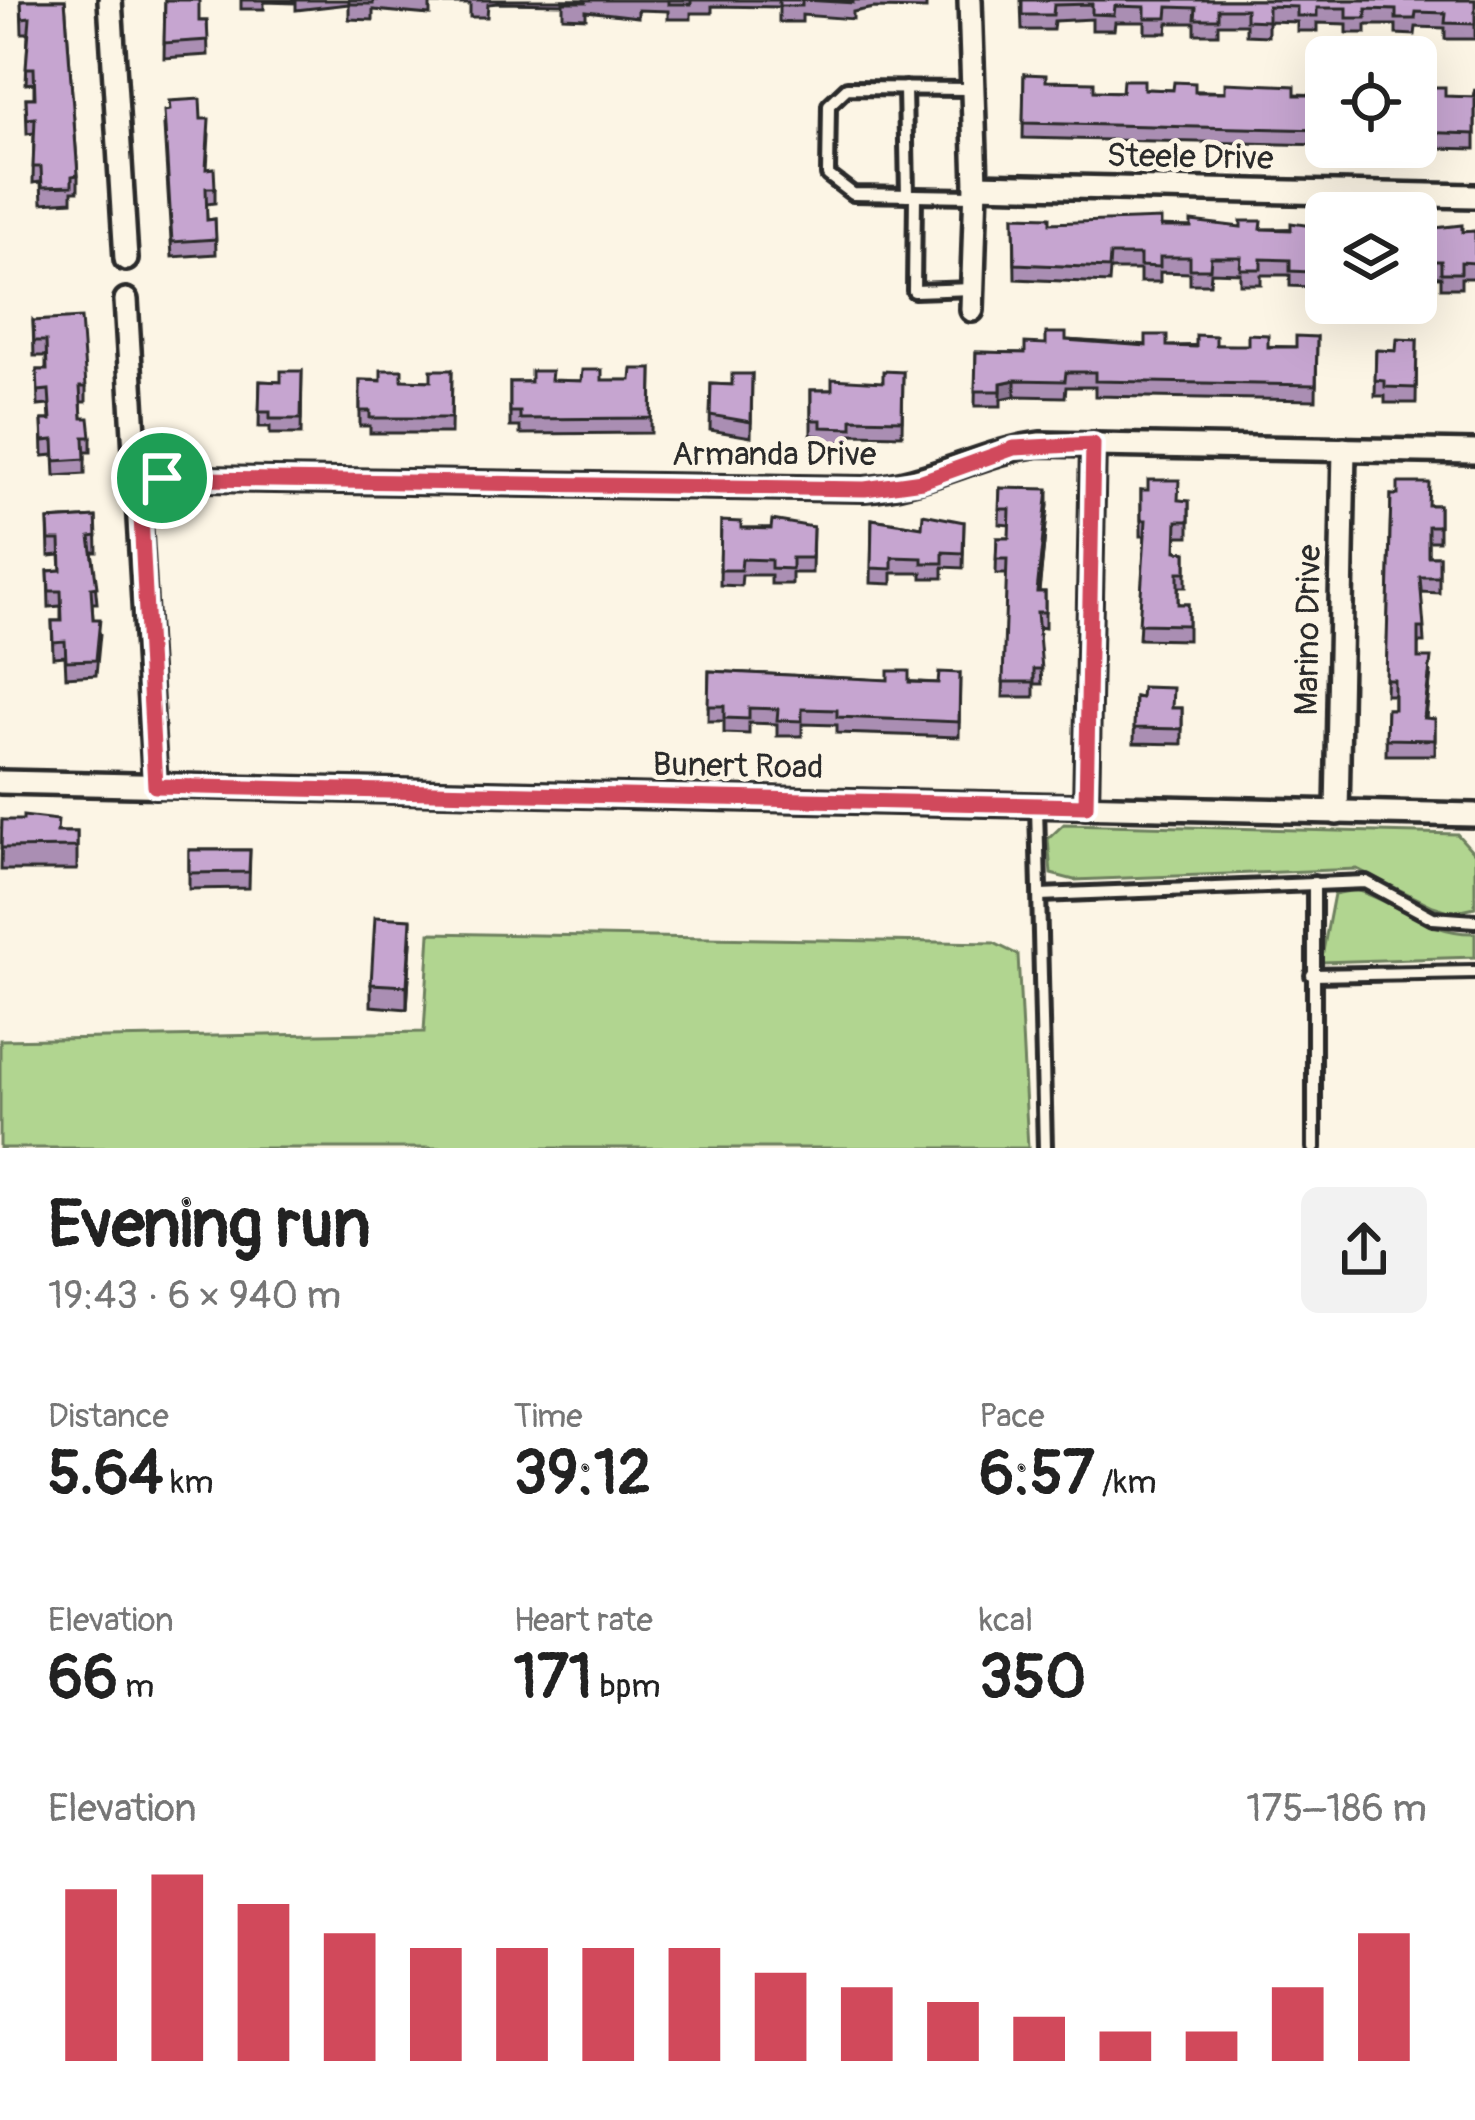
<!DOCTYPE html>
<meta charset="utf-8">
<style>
body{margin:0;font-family:Pangolin,sans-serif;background:#f2f2f2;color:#222;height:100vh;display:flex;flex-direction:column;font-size:45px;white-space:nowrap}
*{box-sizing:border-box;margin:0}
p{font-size:39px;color:#767676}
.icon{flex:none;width:66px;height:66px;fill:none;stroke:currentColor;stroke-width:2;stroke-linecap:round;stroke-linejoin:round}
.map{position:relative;height:1148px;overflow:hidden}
.side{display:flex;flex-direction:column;background:#fff;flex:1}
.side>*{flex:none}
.tools{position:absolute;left:1305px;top:36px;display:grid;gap:24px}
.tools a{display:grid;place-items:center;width:132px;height:132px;border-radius:18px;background:#fff;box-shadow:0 12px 48px #0002;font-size:60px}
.pin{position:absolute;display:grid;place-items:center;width:102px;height:102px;color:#fff;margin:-51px;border:6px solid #fff;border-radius:50%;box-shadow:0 3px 12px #0007}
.round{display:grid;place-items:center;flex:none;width:126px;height:126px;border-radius:18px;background:#f2f2f2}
.head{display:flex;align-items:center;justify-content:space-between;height:204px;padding:0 48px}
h1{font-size:66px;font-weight:700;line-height:90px}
.metrics{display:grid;grid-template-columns:repeat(3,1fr);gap:18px;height:204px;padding:12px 48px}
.metrics div{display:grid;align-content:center}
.metrics b{font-size:60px;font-weight:700}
.metrics small{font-size:33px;font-weight:400}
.metrics p{font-size:33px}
.chart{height:336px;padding:24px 48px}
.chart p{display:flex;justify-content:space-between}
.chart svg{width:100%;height:216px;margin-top:12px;stroke:#d1495b;stroke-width:6}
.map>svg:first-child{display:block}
.green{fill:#b1d590;stroke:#6e805e;stroke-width:3}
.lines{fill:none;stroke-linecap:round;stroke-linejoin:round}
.lane-casing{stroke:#2b2b2b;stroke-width:20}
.street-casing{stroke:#2b2b2b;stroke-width:30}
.lane{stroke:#fcf5e5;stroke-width:10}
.street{stroke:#fcf5e5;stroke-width:21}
.wall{fill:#aa8eb3;stroke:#2b2b2b;stroke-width:3}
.shaded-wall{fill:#8b7492;stroke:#2b2b2b;stroke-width:3}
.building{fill:#c6a5d0;stroke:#2b2b2b;stroke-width:3}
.route-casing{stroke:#fff;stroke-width:24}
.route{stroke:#d1495b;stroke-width:15}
.labels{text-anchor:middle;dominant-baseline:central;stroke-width:10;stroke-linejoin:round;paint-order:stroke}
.street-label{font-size:33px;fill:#2b2b2b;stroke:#fcf5e5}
</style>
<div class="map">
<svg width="1475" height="1148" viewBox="0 0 1475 1148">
<rect width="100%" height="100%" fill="#fcf5e5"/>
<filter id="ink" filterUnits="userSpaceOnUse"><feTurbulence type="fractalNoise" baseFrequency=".00833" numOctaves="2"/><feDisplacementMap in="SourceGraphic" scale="24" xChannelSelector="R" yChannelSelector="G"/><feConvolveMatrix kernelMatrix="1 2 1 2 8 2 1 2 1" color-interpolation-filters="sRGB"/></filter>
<g filter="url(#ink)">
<g class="green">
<path d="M 1064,824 L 1457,834 L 1475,854 L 1475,907 L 1452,912 L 1433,906 L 1357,869 L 1074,880 L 1051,874 L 1048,839 Z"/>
<path d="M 1355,890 C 1399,902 1426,934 1475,933 L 1475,957 L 1321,962 L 1334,894 Z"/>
<path d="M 430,933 L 994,943 L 1018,955 L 1028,1148 L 0,1148 L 0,1040 L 424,1032 Z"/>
</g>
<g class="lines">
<g class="lane-casing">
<g id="lane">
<path d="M 905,88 L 907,195"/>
<path d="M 971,89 L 847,88 L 829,105 L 828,175 L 853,194 L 974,196"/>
<path d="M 915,195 L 914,291 L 973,289"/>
<path d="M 1037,805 L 1045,1148"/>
<path d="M 1040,895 L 1366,882 L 1433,918 L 1475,921"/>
<path d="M 1312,975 L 1475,972"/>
<path d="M 1314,1148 L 1314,883"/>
</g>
</g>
<g class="street-casing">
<g id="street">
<path d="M 110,0 L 126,259"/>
<path d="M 970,0 L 976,185 L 972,310"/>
<path d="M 976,185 L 1475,196"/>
<path d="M 126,300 L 155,786"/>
<path d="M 138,478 L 864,489 C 927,486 979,452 1040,444 L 1475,452"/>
<path d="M 0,782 L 1475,815"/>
<path d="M 1086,807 L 1093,444"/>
<path d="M 1337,813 L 1344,449"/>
</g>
</g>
<use href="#lane" class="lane"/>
<use href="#street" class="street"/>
</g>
<g class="wall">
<path d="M 21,0 L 65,0 L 78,175 L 78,191 L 72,191 L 72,201 L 42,203 L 41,182 L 33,183 L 34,133 L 27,134 L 26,98 L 34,98 L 34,83 L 26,84 L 28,33 L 22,33 Z"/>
<path d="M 165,0 L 199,21 L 207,21 L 208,55 L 164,58 Z"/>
<path d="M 241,0 L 926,0 L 926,9 L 874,8 L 853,12 L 853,19 L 802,15 L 802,22 L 779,22 L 779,7 L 712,6 L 712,13 L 691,13 L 691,19 L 668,19 L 668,11 L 638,10 L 638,17 L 586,11 L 586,18 L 563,17 L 563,4 L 498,3 L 488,4 L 487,17 L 470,17 L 470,4 L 430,4 L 430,15 L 373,10 L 373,20 L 349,19 L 349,4 L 296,10 L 296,3 L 264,2 L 264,9 L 241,9 Z"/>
<path d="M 1021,0 L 1475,0 L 1475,39 L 1445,39 L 1445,28 L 1416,27 L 1415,35 L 1396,34 L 1396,25 L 1366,25 L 1366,33 L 1347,33 L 1347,24 L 1317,23 L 1317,31 L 1297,31 L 1297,22 L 1268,21 L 1268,36 L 1246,35 L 1246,24 L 1218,24 L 1218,34 L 1195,34 L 1195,23 L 1168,23 L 1167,33 L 1145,33 L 1145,22 L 1115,22 L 1114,30 L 1092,30 L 1092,19 L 1054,21 L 1053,30 L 1022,30 Z"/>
<path d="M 1024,74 L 1046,81 L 1094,91 L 1122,92 L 1144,89 L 1324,95 L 1326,85 L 1326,145 L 1023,138 Z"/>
<path d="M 1475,89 L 1475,149 L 1393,147 L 1416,147 L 1416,97 L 1473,97 Z"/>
<path d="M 201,119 L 209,134 L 207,169 L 215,188 L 215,203 L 206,204 L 207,220 L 215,219 L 216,254 L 172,257 L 164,126 Z"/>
<path d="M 1014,216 L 1050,223 L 1261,229 L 1326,228 L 1326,275 L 1311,275 L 1310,287 L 1290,286 L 1290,275 L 1261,275 L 1261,284 L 1240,284 L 1240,273 L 1211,272 L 1210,284 L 1190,284 L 1190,273 L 1160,272 L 1160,282 L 1140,282 L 1140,270 L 1110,270 L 1109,283 L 1015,279 Z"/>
<path d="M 1416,230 L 1462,232 L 1475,231 L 1475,278 L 1461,278 L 1461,288 L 1441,288 L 1441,277 L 1416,276 Z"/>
<path d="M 33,321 L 86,387 L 86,402 L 81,402 L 82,418 L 91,437 L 91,452 L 85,452 L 85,474 L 55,476 L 54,455 L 43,456 L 42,420 L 50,420 L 49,405 L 38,406 L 37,370 L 46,370 L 46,356 L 34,356 Z"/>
<path d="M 1317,337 L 1316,400 L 1095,396 L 1095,387 L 1066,387 L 1065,397 L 1015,396 L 1001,399 L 1001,406 L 975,406 L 976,352 L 1025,353 L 1046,344 L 1066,340 L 1167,346 L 1216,345 L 1296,347 Z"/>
<path d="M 1417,340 L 1416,403 L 1385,403 L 1385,396 L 1375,396 L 1376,350 L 1396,351 Z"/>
<path d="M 652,369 L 651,433 L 520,434 L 520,427 L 510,427 L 510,382 L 631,380 Z"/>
<path d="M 452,370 L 451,433 L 370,433 L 370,426 L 360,426 L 360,380 L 431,381 Z"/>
<path d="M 302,371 L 301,434 L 270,434 L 270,427 L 259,427 L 260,381 L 281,382 Z"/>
<path d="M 903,372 L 902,435 L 852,434 L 852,443 L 821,442 L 821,436 L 811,435 L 811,390 L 832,390 L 883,382 Z"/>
<path d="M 752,374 L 751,437 L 710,430 L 711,384 L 732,385 Z"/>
<path d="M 1000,488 L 1048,505 L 1039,592 L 1045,592 L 1045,628 L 1038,627 L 1042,684 L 1034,684 L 1034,697 L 1003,697 L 1007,574 L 996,574 L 997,538 L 1009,538 L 1010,525 L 999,524 Z"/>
<path d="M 1141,490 L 1179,500 L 1189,501 L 1189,536 L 1177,536 L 1176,551 L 1186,552 L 1186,587 L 1178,587 L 1178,604 L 1188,604 L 1188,640 L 1139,639 L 1145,536 L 1141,536 Z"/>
<path d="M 1391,495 L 1429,505 L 1439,505 L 1439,541 L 1428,541 L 1428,556 L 1439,556 L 1439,593 L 1421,592 L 1424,643 L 1418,643 L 1418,658 L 1431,673 L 1426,718 L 1435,719 L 1435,755 L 1386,755 L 1387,709 L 1394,709 L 1394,695 L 1386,695 Z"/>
<path d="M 96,517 L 97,552 L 92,552 L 97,603 L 92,603 L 93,619 L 100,634 L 96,675 L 66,677 L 65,656 L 53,657 L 52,621 L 61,621 L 61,606 L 49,607 L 48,571 L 61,570 L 60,555 L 49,556 L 48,520 Z"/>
<path d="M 872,519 L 922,527 L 964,522 L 963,568 L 943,567 L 943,578 L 922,578 L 922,573 L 892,573 L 892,584 L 871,583 Z"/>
<path d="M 721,521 L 741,528 L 813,527 L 812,573 L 792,573 L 792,584 L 771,584 L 771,575 L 742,575 L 741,586 L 720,585 Z"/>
<path d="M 709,671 L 938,683 L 960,673 L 959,737 L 837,733 L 837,725 L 802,724 L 802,736 L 777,736 L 777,724 L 749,723 L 749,734 L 724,733 L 724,721 L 708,721 Z"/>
<path d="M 1135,697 L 1141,698 L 1172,708 L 1182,708 L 1182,744 L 1134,743 Z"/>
<path d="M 2,820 L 58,832 L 77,832 L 77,870 L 1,870 Z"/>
<path d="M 189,850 L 250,850 L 249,888 L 189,889 Z"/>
<path d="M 411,942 L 407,1009 L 371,1006 L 371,984 Z"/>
</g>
<g class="shaded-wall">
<path d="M 1015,380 L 1015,396 L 1001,399 L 1001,383 Z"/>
<path d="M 1048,489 L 1048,505 L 1037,608 L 1037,592 Z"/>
<path d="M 411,919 L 411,942 L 407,1009 L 407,986 Z"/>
</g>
<g class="building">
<path d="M 21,0 L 65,0 L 78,175 L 72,176 L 72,186 L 42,187 L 41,167 L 33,167 L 35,118 L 27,119 L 26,98 L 35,98 L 34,68 L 26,68 L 30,17 L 22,18 Z"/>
<path d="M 165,0 L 199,0 L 199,21 L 207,21 L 208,40 L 164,43 Z"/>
<rect x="349" y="0" width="24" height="4"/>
<path d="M 563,0 L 585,0 L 586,2 L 563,2 Z"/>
<rect x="668" y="0" width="23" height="4"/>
<rect x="779" y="0" width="23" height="6"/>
<path d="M 804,0 L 853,0 L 853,3 Z"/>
<path d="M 1022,0 L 1475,0 L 1475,24 L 1445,23 L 1446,13 L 1416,12 L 1415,19 L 1396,19 L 1396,10 L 1366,9 L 1366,18 L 1347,18 L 1347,8 L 1317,8 L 1317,16 L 1297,16 L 1297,7 L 1268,6 L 1268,21 L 1246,20 L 1246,9 L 1218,9 L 1218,19 L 1195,19 L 1196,8 L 1168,7 L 1167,18 L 1145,18 L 1145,7 L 1115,6 L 1114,15 L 1092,14 L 1092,4 L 1054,5 L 1053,15 L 1022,15 Z"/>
<path d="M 1024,74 L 1046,75 L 1046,81 L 1094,82 L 1094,91 L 1122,92 L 1123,80 L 1144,80 L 1144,89 L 1173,90 L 1174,82 L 1195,83 L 1195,92 L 1225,92 L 1225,83 L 1295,86 L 1295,95 L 1324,95 L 1324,85 L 1326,85 L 1326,130 L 1023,123 Z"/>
<path d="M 1424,87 L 1445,87 L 1445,96 L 1473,97 L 1475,89 L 1475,134 L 1416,132 L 1416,97 L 1424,97 Z"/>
<path d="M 200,99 L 201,119 L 209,119 L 206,169 L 214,168 L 215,188 L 206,188 L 207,220 L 215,219 L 216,239 L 172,242 L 164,111 L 170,110 L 169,101 Z"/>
<path d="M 1014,216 L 1050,217 L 1050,223 L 1161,219 L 1161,227 L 1191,227 L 1191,221 L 1241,227 L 1241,221 L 1262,221 L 1261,229 L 1291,230 L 1291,223 L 1326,228 L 1326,260 L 1311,260 L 1310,272 L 1290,271 L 1290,260 L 1261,259 L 1261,269 L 1240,269 L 1241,257 L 1211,257 L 1210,269 L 1190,269 L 1190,257 L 1160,257 L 1160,267 L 1140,266 L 1140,255 L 1110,255 L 1109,268 L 1015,264 Z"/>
<path d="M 1462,225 L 1462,232 L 1475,231 L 1475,263 L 1461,262 L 1461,273 L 1441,273 L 1441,261 L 1416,261 L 1416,230 Z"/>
<path d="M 81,318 L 86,387 L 80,387 L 82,418 L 89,418 L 91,437 L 84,437 L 85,459 L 55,461 L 54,440 L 43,441 L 42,420 L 51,420 L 49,390 L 38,391 L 37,370 L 47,370 L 46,341 L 34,341 L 33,321 Z"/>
<path d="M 1046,333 L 1066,333 L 1066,340 L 1146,346 L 1146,335 L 1167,335 L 1167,346 L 1196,347 L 1196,335 L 1216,336 L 1216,345 L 1248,345 L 1248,334 L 1268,335 L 1268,347 L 1296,347 L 1296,336 L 1317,337 L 1316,385 L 1095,381 L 1095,372 L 1066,372 L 1065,381 L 1015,380 L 1001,383 L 1001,391 L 975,391 L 976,352 L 1025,353 L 1025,343 L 1046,344 Z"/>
<path d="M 1397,339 L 1417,340 L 1416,388 L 1385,387 L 1385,381 L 1375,380 L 1376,350 L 1396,351 Z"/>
<path d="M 632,369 L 652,369 L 651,418 L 520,419 L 520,412 L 510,412 L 510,382 L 531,382 L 531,371 L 552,371 L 551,380 L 581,381 L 582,370 L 602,370 L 602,380 L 631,380 Z"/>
<path d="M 381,370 L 402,370 L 402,380 L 431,381 L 431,370 L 452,370 L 451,418 L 370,418 L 370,411 L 360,411 L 360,380 L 381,381 Z"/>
<path d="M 281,371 L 302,371 L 301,419 L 270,419 L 270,412 L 259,412 L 260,381 L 281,382 Z"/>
<path d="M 883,371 L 903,372 L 902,420 L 852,419 L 852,428 L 821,427 L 821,420 L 811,420 L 811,390 L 832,390 L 832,379 L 883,382 Z"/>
<path d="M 732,374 L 752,374 L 751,422 L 710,415 L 711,384 L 732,385 Z"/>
<path d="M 1148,480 L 1179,480 L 1178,500 L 1189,501 L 1189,521 L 1177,521 L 1176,551 L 1186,552 L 1186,572 L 1178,572 L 1178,604 L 1188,604 L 1188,625 L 1139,624 L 1146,520 L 1141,520 L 1141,490 L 1148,490 Z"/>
<path d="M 1398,483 L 1429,483 L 1428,505 L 1439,505 L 1439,526 L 1428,526 L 1428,556 L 1439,556 L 1439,577 L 1420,577 L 1424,628 L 1418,628 L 1418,658 L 1431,658 L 1424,718 L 1435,719 L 1435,740 L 1386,739 L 1387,709 L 1394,709 L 1394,680 L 1386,680 L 1391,495 L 1398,495 Z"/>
<path d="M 1000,488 L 1048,489 L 1037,592 L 1045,592 L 1045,612 L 1037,612 L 1042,669 L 1034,669 L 1034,682 L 1003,682 L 1007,559 L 996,559 L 997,538 L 1009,538 L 1010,509 L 999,509 Z"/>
<path d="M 923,514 L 964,522 L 963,553 L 943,552 L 943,563 L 922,563 L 922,558 L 892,557 L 892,569 L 871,568 L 872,519 L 922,527 Z"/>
<path d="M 96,517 L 97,536 L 90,537 L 97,587 L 91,588 L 93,619 L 100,619 L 96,660 L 66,661 L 65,641 L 53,642 L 52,621 L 62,621 L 61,591 L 49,591 L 48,571 L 61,570 L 60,540 L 49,540 L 48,520 Z"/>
<path d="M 772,520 L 813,527 L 812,558 L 792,558 L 792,569 L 771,568 L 771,560 L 742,559 L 741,570 L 720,570 L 721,521 L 741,522 L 741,528 L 771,529 Z"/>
<path d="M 709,671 L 888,680 L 888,671 L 909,671 L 909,682 L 938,683 L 939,672 L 960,673 L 959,722 L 837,717 L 837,710 L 802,709 L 802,721 L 777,720 L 778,709 L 749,708 L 749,719 L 724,718 L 724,706 L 708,706 Z"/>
<path d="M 1142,687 L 1173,688 L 1172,708 L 1182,708 L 1182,729 L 1134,728 L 1135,697 L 1141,698 Z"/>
<path d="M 23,816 L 58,820 L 57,832 L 77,832 L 77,847 L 1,848 L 2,820 L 23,820 Z"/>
<path d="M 189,850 L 250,850 L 249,872 L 189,873 Z"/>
<path d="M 375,917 L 411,919 L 407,986 L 371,984 Z"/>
</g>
</g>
<g class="lines" filter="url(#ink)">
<g class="route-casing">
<path id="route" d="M 1093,444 L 1086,806 L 155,786 L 139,478 L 865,489 L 922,481 L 1014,448 Z"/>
</g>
<use href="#route" class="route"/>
</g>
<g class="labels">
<g class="street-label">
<text transform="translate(1190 157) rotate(1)">Steele Drive</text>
<text x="774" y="454">Armanda Drive</text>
<text transform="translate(1308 630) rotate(-89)">Marino Drive</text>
<text transform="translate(738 766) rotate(1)">Bunert Road</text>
</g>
</g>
</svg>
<div class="tools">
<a><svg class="icon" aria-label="locate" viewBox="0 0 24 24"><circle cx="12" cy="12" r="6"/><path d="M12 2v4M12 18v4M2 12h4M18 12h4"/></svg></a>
<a><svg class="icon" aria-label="layers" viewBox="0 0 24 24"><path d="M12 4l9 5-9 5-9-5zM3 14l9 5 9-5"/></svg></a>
</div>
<div class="pin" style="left:162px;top:478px;background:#1e9e55"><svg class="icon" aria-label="arrive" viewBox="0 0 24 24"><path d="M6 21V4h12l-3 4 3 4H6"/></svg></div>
</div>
<section class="side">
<div class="head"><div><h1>Evening run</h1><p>19:43 · 6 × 940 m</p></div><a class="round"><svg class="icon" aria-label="share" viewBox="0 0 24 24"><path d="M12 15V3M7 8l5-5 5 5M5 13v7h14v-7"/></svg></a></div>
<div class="metrics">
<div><p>Distance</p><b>5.64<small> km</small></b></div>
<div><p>Time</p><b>39:12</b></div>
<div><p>Pace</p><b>6:57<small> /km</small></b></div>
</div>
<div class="metrics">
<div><p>Elevation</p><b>66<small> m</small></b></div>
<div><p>Heart rate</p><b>171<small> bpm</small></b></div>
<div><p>kcal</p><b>350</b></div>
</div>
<div class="chart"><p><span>Elevation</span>175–186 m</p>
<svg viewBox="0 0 160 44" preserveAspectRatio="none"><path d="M5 44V9M15 44V6M25 44V12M35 44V18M45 44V21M55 44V21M65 44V21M75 44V21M85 44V26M95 44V29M105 44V32M115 44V35M125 44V38M135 44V38M145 44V29M155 44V18"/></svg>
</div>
</section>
